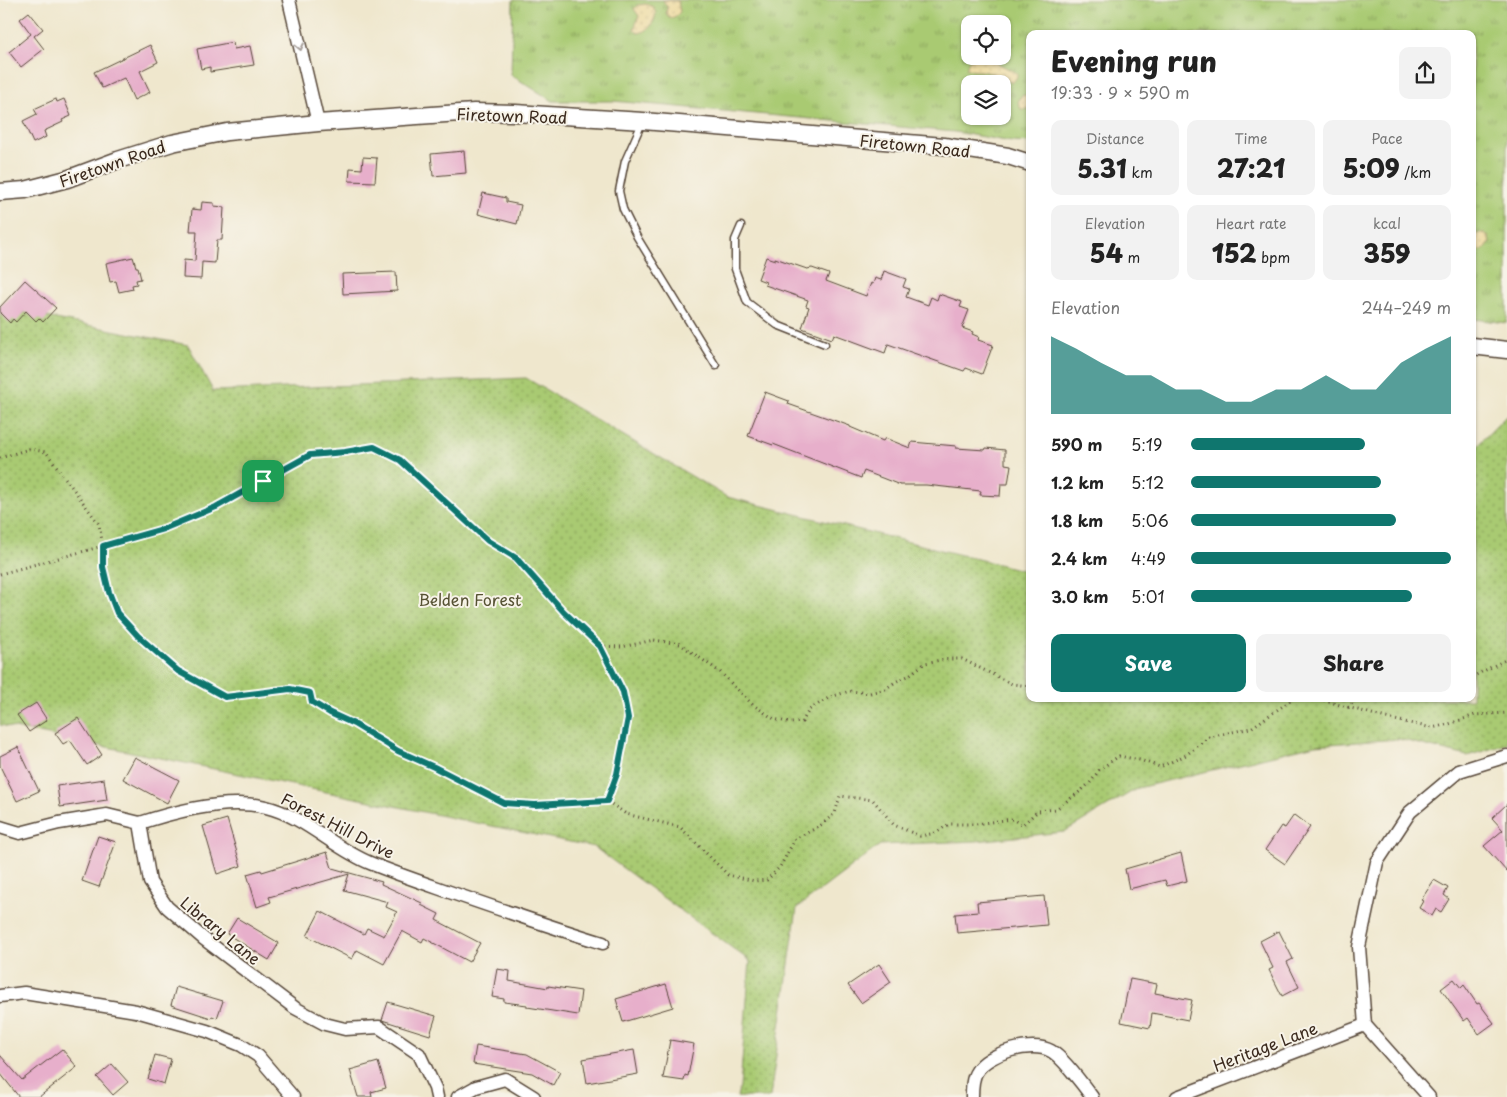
<!DOCTYPE html>
<meta charset="utf-8">
<style>
body{margin:0;font-family:"Playpen Sans",sans-serif;background:#f2f2f2;color:#222;height:100vh;display:flex;flex-direction:column;font-size:19px;white-space:nowrap}
*{box-sizing:border-box;margin:0}
p{font-size:16px;color:#767676}
.icon{flex:none;width:28px;height:28px;fill:none;stroke:currentColor;stroke-width:2;stroke-linecap:round;stroke-linejoin:round}
.map{position:relative;flex:1;overflow:hidden}
.drawer{position:absolute;left:1026px;top:30px;width:450px;height:672px;display:flex;flex-direction:column;background:#fff;border-radius:10px;box-shadow:0 1px 4px #0004}
.drawer>*{flex:none}
.controls{position:absolute;left:961px;top:15px;display:grid;gap:10px}
.controls a{display:grid;place-items:center;width:50px;height:50px;border-radius:10px;background:#fff;box-shadow:0 1px 4px #0004;font-size:25px}
.pin{position:absolute;display:grid;place-items:center;width:42px;height:42px;color:#fff;margin:-21px;border-radius:10px;box-shadow:0 2px 8px #0006}
.round{display:grid;place-items:center;flex:none;width:52px;height:52px;border-radius:10px;background:#f2f2f2}
.overview{display:flex;align-items:center;justify-content:space-between;height:85px;padding:0 25px}
h1{font-size:28px;font-weight:800;line-height:38px}
.metrics{display:grid;grid-template-columns:repeat(3,1fr);gap:8px;height:85px;padding:5px 25px}
.metrics div{display:grid;align-content:center;border-radius:10px;background:#f2f2f2;text-align:center}
.metrics b{font-size:25px;font-weight:800}
.metrics small{font-size:14px;font-weight:400}
.metrics p{font-size:14px}
.chart{height:140px;padding:10px 25px}
.chart p{display:flex;justify-content:space-between}
.chart svg{width:100%;height:90px;margin-top:5px;fill:#0f766e;opacity:.7}
.primary-button{display:flex;gap:10px;margin-top:auto;padding:10px 25px}
.primary-button a{flex:1;height:58px;border-radius:10px;background:#0f766e;color:#fff;font-size:20px;font-weight:800;line-height:58px;text-align:center}
.primary-button a+a{background:#f2f2f2;color:#222}
ul{padding:0 25px;list-style:none;font-size:16px}
li{display:grid;grid-template-columns:80px 60px 1fr;align-items:center;height:38px}
li i{height:12px;border-radius:6px;background:#0f766e}
.map>svg:first-child{display:block}
.grass{fill:url(#grass-tufts);stroke:#727a48;fill-rule:evenodd}
.sand{fill:url(#sand-dots);stroke:#94825e}
.park{fill:url(#park-dots);stroke:#727a48}
.building{fill:#e7afcb}
.lines{fill:none;stroke-linecap:round;stroke-linejoin:round}
.service-casing{stroke:#564638;stroke-width:9}
.minor-casing{stroke:#564638;stroke-width:15}
.tertiary-casing{stroke:#564638;stroke-width:19}
.path{stroke:#564638;stroke-width:3;stroke-dasharray:1 4;stroke-linecap:butt}
.service{stroke:#fff;stroke-width:6}
.minor{stroke:#fff;stroke-width:12}
.tertiary{stroke:#fff;stroke-width:16}
.oneway{stroke:#a79f9a}
.route-casing{stroke:#fff;stroke-width:10}
.route{stroke:#0f766e;stroke-width:6}
.labels{text-anchor:middle;dominant-baseline:central;stroke-width:4;stroke-linejoin:round;paint-order:stroke}
.street-label{font-size:16px;fill:#3b2a1e;stroke:#f7f3e8}
.park-label{font-size:16px;fill:#565233;stroke:#f7f3e8}
</style>
<div class="map">
<svg width="1507" height="1097" viewBox="0 0 1507 1097">
<defs>
<pattern id="grass-tufts" width="24" height="20" patternUnits="userSpaceOnUse" patternTransform="scale(1.25)"><rect width="24" height="20" fill="#a9ca72"/><path d="M3 7l-1-3M5 7V3M7 7l1-3M15 17l-1-3M17 17v-4M19 17l1-3" fill="none" stroke="#8ba45d"/></pattern>
<pattern id="sand-dots" width="8" height="8" patternUnits="userSpaceOnUse" patternTransform="scale(1.25)"><rect width="8" height="8" fill="#eeda9e"/><path d="M2 2h.1M6 6h.1" fill="none" stroke="#cdbb88" stroke-width="1.8" stroke-linecap="round"/></pattern>
<pattern id="park-dots" width="8" height="8" patternUnits="userSpaceOnUse" patternTransform="scale(1.25)"><rect width="8" height="8" fill="#a9ca72"/><path d="M2 2h.1M6 6h.1" fill="none" stroke="#8ba45d" stroke-width="1.8" stroke-linecap="round"/></pattern>
</defs>
<rect width="100%" height="100%" fill="#f7f3e8"/>
<filter id="ink" filterUnits="userSpaceOnUse"><feTurbulence type="fractalNoise" baseFrequency=".02" numOctaves="2"/><feDisplacementMap in="SourceGraphic" scale="10" xChannelSelector="R" yChannelSelector="G"/><feConvolveMatrix kernelMatrix="1 2 1 2 8 2 1 2 1" color-interpolation-filters="sRGB"/></filter>
<filter id="wash" filterUnits="userSpaceOnUse"><feTurbulence type="fractalNoise" baseFrequency=".0096" numOctaves="4" result="noise"/><feDisplacementMap in="SourceGraphic" scale="20" xChannelSelector="R" yChannelSelector="G"/><feGaussianBlur stdDeviation="1.12" result="paint"/><feColorMatrix in="noise" values="0 0 0 0 0 0 0 0 0 0 0 0 0 0 0 0 0 1.4 0 .05"/><feComposite in="paint" operator="in"/></filter>
<g filter="url(#wash)">
<rect width="100%" height="100%" fill="#efe7cd"/>
<path class="grass" d="M 513,0 L 1507,0 L 1507,323 L 1473,319 L 1472,34 L 1030,34 L 1030,143 L 1012,142 L 955,132 L 613,101 L 553,101 L 511,75 ZM 970,24 L 1002,24 L 1002,56 L 970,56 ZM 970,84 L 1002,84 L 1002,116 L 970,116 Z"/>
<g class="sand">
<path d="M 663,0 L 678,1 L 680,12 L 676,16 L 671,18 L 668,16 L 666,13 L 667,7 Z"/>
<path d="M 646,4 L 653,7 L 656,13 C 654,23 649,32 638,33 L 634,29 L 639,16 L 634,9 L 638,5 Z"/>
<path d="M 983,56 L 1017,73 L 1017,77 L 1013,82 C 1002,82 996,73 986,72 C 979,70 973,72 966,68 L 969,60 Z"/>
<path d="M 1030,94 L 1030,109 L 1021,109 L 1018,102 L 1021,96 Z"/>
<path d="M 1483,233 L 1488,236 L 1490,243 C 1486,249 1480,252 1473,250 L 1473,235 Z"/>
</g>
<path class="park" d="M 0,308 L 188,345 L 213,391 L 526,378 L 727,497 L 1030,572 L 1030,699 L 1472,699 L 1473,450 L 1507,415 L 1507,744 L 1467,756 L 1399,739 L 1315,745 L 1138,788 L 1064,832 L 976,841 L 880,845 L 797,908 L 770,1097 L 737,1097 L 740,1087 L 750,961 L 594,847 L 0,725 Z"/>
<g id="blocks">
<g class="building">
<path d="M 29,12 L 43,29 L 34,36 L 44,49 L 21,67 L 9,52 L 31,34 L 20,19 Z"/>
<path d="M 233,42 L 234,49 L 250,46 L 254,65 L 210,72 L 210,67 L 201,69 L 197,49 Z"/>
<path d="M 150,45 L 158,62 L 140,71 L 150,92 L 134,100 L 124,78 L 102,88 L 94,72 Z"/>
<path d="M 56,99 L 57,102 L 64,99 L 71,116 L 62,120 L 63,122 L 44,131 L 46,137 L 33,143 L 23,121 L 37,114 L 34,109 Z"/>
<path d="M 464,151 L 466,173 L 433,176 L 431,154 Z"/>
<path d="M 363,157 L 377,158 L 375,182 L 349,181 L 350,168 L 362,169 Z"/>
<path d="M 483,193 L 506,198 L 506,202 L 521,205 L 517,224 L 478,214 Z"/>
<path d="M 202,202 L 214,203 L 214,206 L 224,207 L 222,240 L 217,240 L 215,263 L 202,262 L 201,279 L 183,278 L 184,260 L 195,261 L 197,231 L 190,231 L 192,209 L 201,210 Z"/>
<path d="M 133,257 L 136,267 L 138,267 L 141,279 L 136,280 L 137,284 L 132,285 L 133,289 L 119,292 L 116,281 L 110,282 L 106,263 Z"/>
<path d="M 766,257 L 775,260 L 775,258 L 807,269 L 812,268 L 829,274 L 826,281 L 866,296 L 871,283 L 873,284 L 875,278 L 881,280 L 884,271 L 906,279 L 903,287 L 909,289 L 906,297 L 928,305 L 931,297 L 937,300 L 939,294 L 962,302 L 960,307 L 969,310 L 962,328 L 973,332 L 972,334 L 979,337 L 978,340 L 993,345 L 982,374 L 966,368 L 964,371 L 888,344 L 885,353 L 834,334 L 832,339 L 802,328 L 809,307 L 806,306 L 808,300 L 765,285 L 766,282 L 758,279 Z"/>
<path d="M 396,272 L 397,291 L 343,294 L 342,274 Z"/>
<path d="M 25,280 L 56,308 L 43,322 L 39,318 L 36,321 L 26,311 L 16,322 L 13,319 L 10,323 L 0,313 L 0,307 Z"/>
<path d="M 765,392 L 789,401 L 788,404 L 850,426 L 850,427 L 883,441 L 885,438 L 910,448 L 912,442 L 956,446 L 956,448 L 985,450 L 986,448 L 1005,450 L 1005,464 L 1011,465 L 1008,484 L 1001,484 L 1000,496 L 980,495 L 981,491 L 926,485 L 900,485 L 864,471 L 861,478 L 773,444 L 773,445 L 748,436 Z"/>
<path d="M 36,703 L 47,720 L 29,732 L 17,715 Z"/>
<path d="M 78,718 L 102,755 L 87,765 L 70,740 L 63,744 L 55,733 Z"/>
<path d="M 18,747 L 39,791 L 17,801 L 0,766 L 0,756 Z"/>
<path d="M 135,757 L 179,780 L 167,803 L 123,779 Z"/>
<path d="M 104,779 L 107,800 L 60,807 L 57,786 Z"/>
<path d="M 1507,804 L 1507,872 L 1484,846 L 1503,830 L 1492,818 Z"/>
<path d="M 1294,815 L 1310,827 L 1285,864 L 1265,850 L 1281,826 L 1285,828 Z"/>
<path d="M 227,819 L 241,866 L 217,874 L 203,826 Z"/>
<path d="M 98,836 L 116,842 L 99,887 L 82,881 Z"/>
<path d="M 327,852 L 332,868 L 382,882 L 381,884 L 422,903 L 421,905 L 439,914 L 436,920 L 480,943 L 469,962 L 424,938 L 422,942 L 402,931 L 384,964 L 357,950 L 352,959 L 307,936 L 320,911 L 364,934 L 367,928 L 384,936 L 397,912 L 386,907 L 388,902 L 344,890 L 349,874 L 269,897 L 271,902 L 257,907 L 247,874 L 261,870 L 262,872 Z"/>
<path d="M 1181,853 L 1187,881 L 1167,886 L 1165,880 L 1129,889 L 1125,869 Z"/>
<path d="M 1434,880 L 1448,888 L 1444,895 L 1449,899 L 1441,912 L 1436,909 L 1432,916 L 1419,908 L 1423,901 L 1421,900 Z"/>
<path d="M 1044,896 L 1047,925 L 957,933 L 955,914 L 978,912 L 977,902 Z"/>
<path d="M 237,918 L 279,943 L 269,960 L 227,934 Z"/>
<path d="M 1279,931 L 1293,959 L 1287,962 L 1299,987 L 1282,996 L 1269,970 L 1273,968 L 1260,941 Z"/>
<path d="M 879,964 L 891,982 L 861,1003 L 848,985 Z"/>
<path d="M 497,969 L 510,971 L 509,981 L 548,988 L 548,986 L 581,991 L 578,1015 L 527,1007 L 527,1005 L 504,1002 L 504,999 L 492,997 Z"/>
<path d="M 1130,979 L 1157,984 L 1155,993 L 1192,1000 L 1188,1020 L 1152,1013 L 1150,1028 L 1121,1022 Z"/>
<path d="M 1454,979 L 1461,988 L 1464,985 L 1477,1004 L 1479,1003 L 1494,1023 L 1479,1034 L 1468,1018 L 1464,1021 L 1441,989 Z"/>
<path d="M 666,984 L 673,1007 L 623,1022 L 616,999 Z"/>
<path d="M 176,987 L 223,1001 L 217,1018 L 212,1016 L 211,1018 L 171,1005 Z"/>
<path d="M 388,1002 L 436,1016 L 430,1035 L 382,1020 Z"/>
<path d="M 670,1040 L 694,1044 L 688,1076 L 685,1075 L 684,1081 L 663,1078 Z"/>
<path d="M 476,1046 L 527,1054 L 560,1072 L 553,1085 L 532,1073 L 473,1064 Z"/>
<path d="M 62,1049 L 77,1067 L 39,1097 L 19,1097 L 0,1073 L 0,1055 L 22,1080 Z"/>
<path d="M 634,1050 L 638,1074 L 587,1083 L 583,1059 Z"/>
<path d="M 155,1055 L 171,1059 L 164,1084 L 148,1079 Z"/>
<path d="M 378,1062 L 386,1088 L 371,1092 L 372,1097 L 358,1097 L 350,1070 Z"/>
<path d="M 112,1064 L 128,1082 L 113,1095 L 97,1077 Z"/>
</g>
</g>
</g>
<g filter="url(#ink)">
<use href="#blocks" fill-opacity="0" stroke="#564638" stroke-width="1"/>
<g class="lines">
<g class="service-casing">
<g id="service">
<path d="M 642,123 L 625,161 L 619,191 L 623,209 L 637,237 L 716,366"/>
<path d="M 741,226 L 735,240 L 735,269 L 747,302 L 777,325 L 825,344"/>
</g>
</g>
<g class="minor-casing">
<g id="minor">
<path d="M 289,0 L 318,123"/>
<path d="M 140,823 C 176,811 228,798 266,807 C 304,816 335,849 370,863 C 392,872 415,880 438,888 C 493,907 547,926 603,943"/>
<path d="M 0,827 L 20,833 L 59,823 L 107,815 L 140,823 L 150,882 L 167,907 L 204,939 L 295,1008 L 325,1024 L 345,1029 L 379,1027 L 419,1054 L 435,1088 L 437,1097"/>
<path d="M 0,996 L 24,993 L 136,1011 L 207,1031 L 241,1045 L 258,1056 L 293,1097"/>
<path d="M 458,1097 L 476,1087 L 505,1079 L 534,1097"/>
<path d="M 972,1097 C 972,1088 972,1078 977,1071 C 988,1053 1032,1040 1051,1051 C 1062,1057 1084,1086 1092,1097"/>
<path d="M 1177,1097 L 1365,1025"/>
<path d="M 1429,1097 L 1365,1025 L 1359,947 L 1377,862 L 1410,812 L 1459,771 L 1507,756"/>
</g>
</g>
<g class="tertiary-casing">
<g id="tertiary">
<path d="M 0,192 L 25,190 L 67,179 L 118,160 L 172,143 L 227,132 L 318,123 L 474,112 L 515,113 L 643,121 L 944,146 L 1008,156 L 1030,163"/>
<path d="M 1472,346 L 1507,350"/>
</g>
</g>
<g class="path">
<path d="M 0,458 L 29,449 L 46,452 L 99,524 L 103,546 L 163,529 L 216,507 L 310,455 L 345,452 L 374,447 L 400,460 L 488,541 L 516,558 L 563,612 L 599,646 L 623,691 L 628,718 L 617,774 L 607,801"/>
<path d="M 0,574 L 103,546 L 103,567 L 109,592 L 117,613 L 138,636 L 178,671 L 225,697 L 290,689 L 310,693 L 312,702 L 330,713 L 354,724 L 398,751 L 434,767 L 504,803 L 535,805 L 607,801 L 626,814 L 680,827 L 728,875 L 755,881 L 767,880 L 780,867 L 795,839 L 820,826 L 835,813 L 840,796 L 873,800 L 894,825 L 920,836 L 936,833 L 949,824 L 976,824 L 1012,819 L 1022,825 L 1038,811 L 1056,809 L 1078,793 L 1090,783 L 1100,769 L 1119,756 L 1140,760 L 1160,767 L 1186,755 L 1209,737 L 1251,728 L 1293,699"/>
<path d="M 600,646 L 622,647 L 654,640 L 680,644 L 720,672 L 752,704 L 774,719 L 791,723 L 802,722 L 809,710 L 830,697 L 850,691 L 870,693 L 885,689 L 897,681 L 908,676 L 925,663 L 946,659 L 962,659 L 1012,684 L 1030,686"/>
<path d="M 1472,677 L 1505,660 L 1507,661"/>
<path d="M 1319,699 L 1386,718 L 1432,728 L 1449,724 L 1475,715 L 1507,713"/>
<path d="M 1348,708 L 1356,699"/>
</g>
<use href="#service" class="service"/>
<use href="#minor" class="minor"/>
<use href="#tertiary" class="tertiary"/>
</g>
<defs><path id="oneway-chevron" d="M-2-3.5L2.5 0L-2 3.5" fill="none" stroke-width="1.6" stroke-linecap="round" stroke-linejoin="round" transform="scale(1.25)"/></defs>
<use class="oneway" href="#oneway-chevron" transform="translate(300 47) rotate(77)"/>
</g>
<g class="lines" filter="url(#ink)">
<g class="route-casing">
<path id="route" d="M 374,447 L 400,460 L 488,541 L 516,558 L 564,612 L 600,646 L 623,692 L 628,718 L 617,774 L 607,801 L 535,805 L 504,803 L 434,767 L 398,751 L 354,724 L 330,713 L 312,702 L 310,693 L 290,689 L 225,697 L 178,671 L 138,636 L 117,613 L 109,592 L 103,567 L 103,546 L 163,529 L 216,507 L 310,455 L 345,452 Z"/>
</g>
<use href="#route" class="route"/>
</g>
<g class="labels">
<g class="street-label">
<text transform="translate(512 115) rotate(2)">Firetown Road</text>
<text transform="translate(915 145) rotate(6)">Firetown Road</text>
<text transform="translate(112 163) rotate(-19)">Firetown Road</text>
<text transform="translate(338 825) rotate(27)">Forest Hill Drive</text>
<text transform="translate(221 930) rotate(39)">Library Lane</text>
<text transform="translate(1265 1046) rotate(-21)">Heritage Lane</text>
</g>
<g class="park-label">
<text x="470" y="599">Belden Forest</text>
</g>
</g>
</svg>
<div class="controls">
<a><svg class="icon" aria-label="locate" viewBox="0 0 24 24"><circle cx="12" cy="12" r="6"/><path d="M12 2v4M12 18v4M2 12h4M18 12h4"/></svg></a>
<a><svg class="icon" aria-label="layers" viewBox="0 0 24 24"><path d="M12 4l9 5-9 5-9-5zM3 14l9 5 9-5"/></svg></a>
</div>
<div class="pin" style="left:263px;top:481px;background:#1e9e55"><svg class="icon" aria-label="arrive" viewBox="0 0 24 24"><path d="M6 21V4h12l-3 4 3 4H6"/></svg></div>
<section class="drawer">
<div class="overview"><div><h1>Evening run</h1><p>19:33 · 9 × 590 m</p></div><a class="round"><svg class="icon" aria-label="share" viewBox="0 0 24 24"><path d="M12 15V3M7 8l5-5 5 5M5 13v7h14v-7"/></svg></a></div>
<div class="metrics">
<div><p>Distance</p><b>5.31<small> km</small></b></div>
<div><p>Time</p><b>27:21</b></div>
<div><p>Pace</p><b>5:09<small> /km</small></b></div>
</div>
<div class="metrics">
<div><p>Elevation</p><b>54<small> m</small></b></div>
<div><p>Heart rate</p><b>152<small> bpm</small></b></div>
<div><p>kcal</p><b>359</b></div>
</div>
<div class="chart"><p><span>Elevation</span>244–249 m</p>
<svg viewBox="0 0 160 44" preserveAspectRatio="none"><path d="M0 44V6L10 12L20 19L30 25L40 25L50 32L60 32L70 38L80 38L90 32L100 32L110 25L120 32L130 32L140 19L150 12L160 6V44z"/></svg>
</div>
<ul>
<li><b>590 m</b>5:19<i style="width:67%"></i></li>
<li><b>1.2 km</b>5:12<i style="width:73%"></i></li>
<li><b>1.8 km</b>5:06<i style="width:79%"></i></li>
<li><b>2.4 km</b>4:49<i style="width:100%"></i></li>
<li><b>3.0 km</b>5:01<i style="width:85%"></i></li>
</ul>
<div class="primary-button"><a>Save</a><a>Share</a></div>
</section>
</div>
